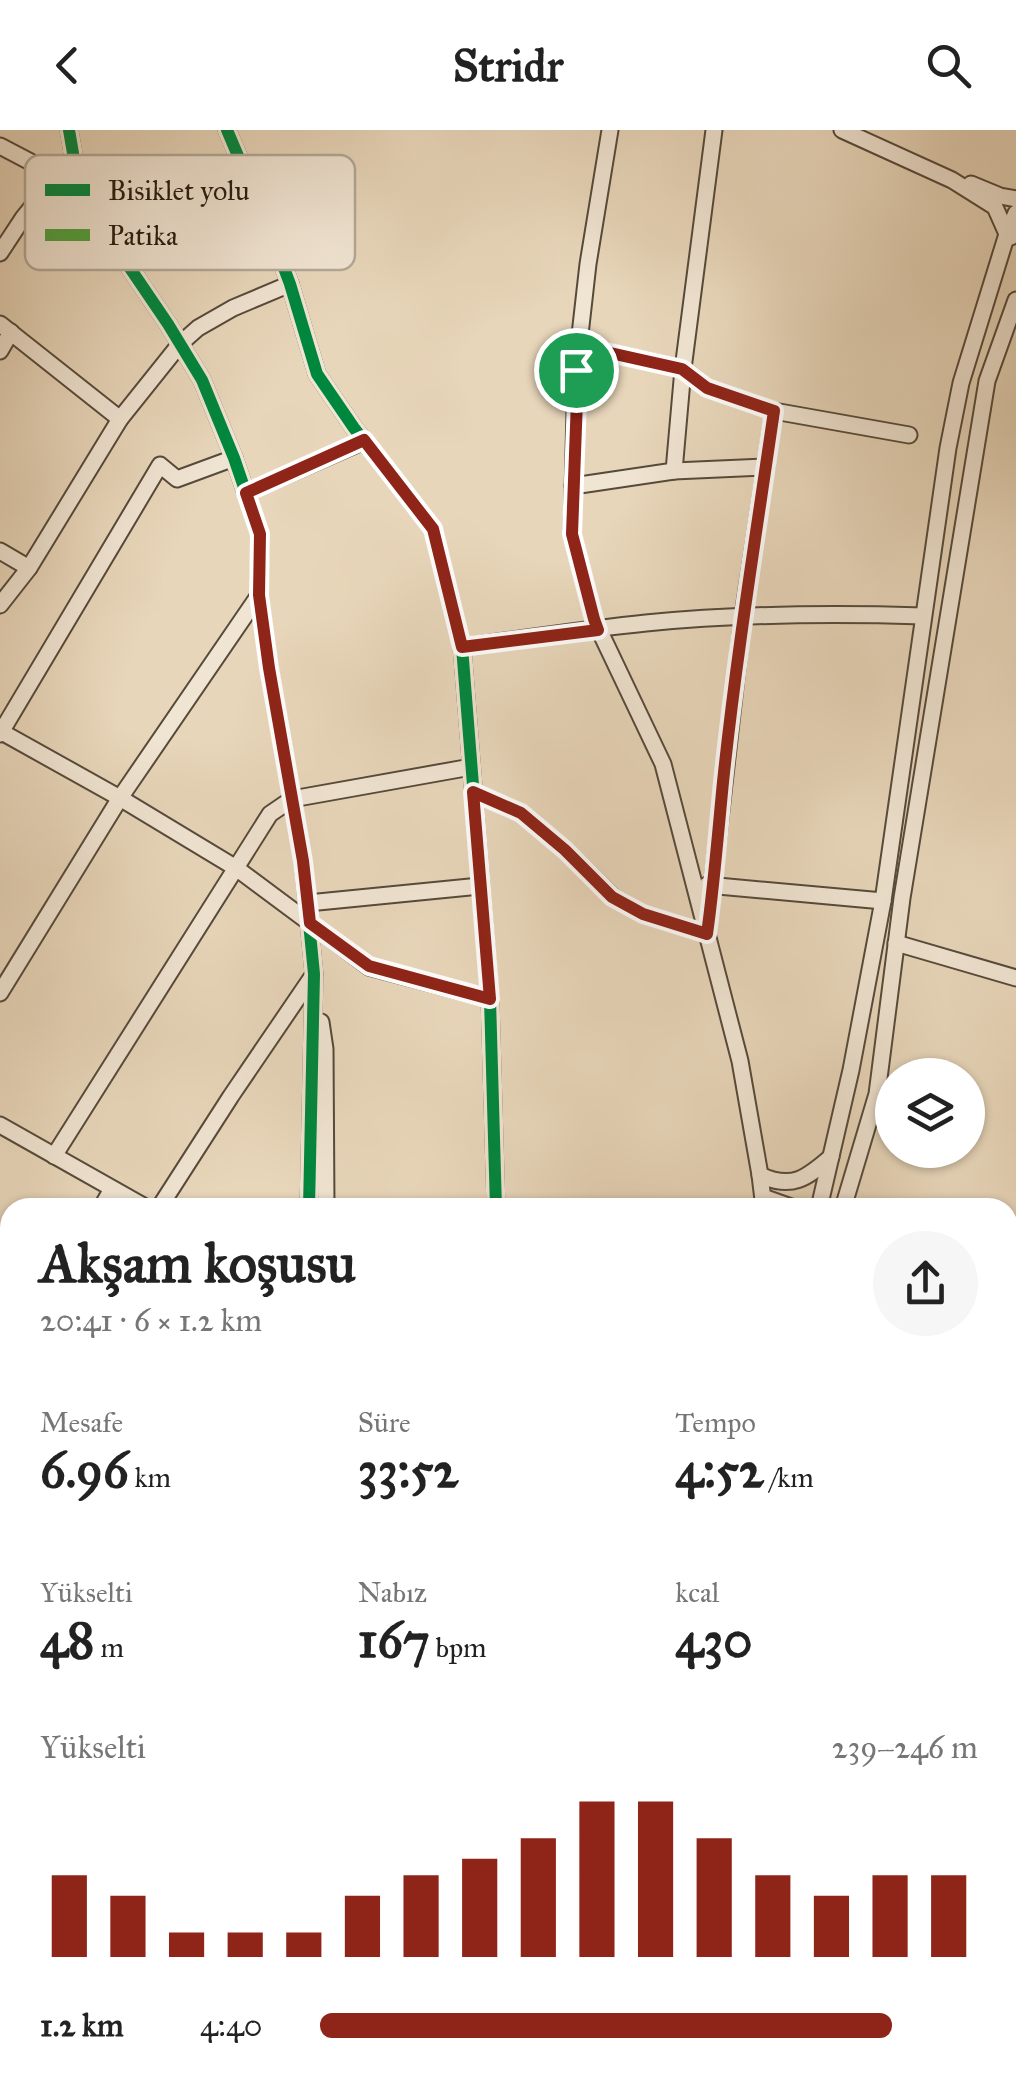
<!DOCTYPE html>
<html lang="tr">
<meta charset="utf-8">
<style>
body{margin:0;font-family:"IM FELL Great Primer",serif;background:#f6f6f6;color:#222;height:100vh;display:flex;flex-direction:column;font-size:38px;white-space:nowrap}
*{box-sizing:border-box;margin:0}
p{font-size:32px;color:#767676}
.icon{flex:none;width:55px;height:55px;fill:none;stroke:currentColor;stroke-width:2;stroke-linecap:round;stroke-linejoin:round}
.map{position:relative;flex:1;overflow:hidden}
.sheet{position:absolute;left:0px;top:1068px;width:1018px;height:888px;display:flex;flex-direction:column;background:#fff;border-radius:30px 30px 0 0;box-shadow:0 2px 8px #0004}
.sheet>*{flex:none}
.buttons{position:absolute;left:875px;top:928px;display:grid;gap:20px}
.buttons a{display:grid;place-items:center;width:110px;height:110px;border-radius:50%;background:#fff;box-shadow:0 2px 8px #0004;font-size:50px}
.pin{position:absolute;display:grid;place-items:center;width:85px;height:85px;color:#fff;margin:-42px;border:5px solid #fff;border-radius:50%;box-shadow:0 2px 10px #0007}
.round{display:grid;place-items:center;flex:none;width:105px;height:105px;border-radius:52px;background:#f6f6f6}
.head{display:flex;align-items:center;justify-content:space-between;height:170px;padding:0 40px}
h1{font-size:55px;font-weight:800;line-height:75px}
.figures{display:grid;grid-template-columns:repeat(3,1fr);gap:15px;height:170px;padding:10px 40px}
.figures div{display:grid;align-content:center}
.figures b{font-size:50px;font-weight:800}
.figures small{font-size:28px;font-weight:400}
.figures p{font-size:28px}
.chart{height:280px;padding:20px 40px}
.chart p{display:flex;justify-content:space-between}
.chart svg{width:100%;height:180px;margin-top:10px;stroke:#8f2418;stroke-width:6}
ul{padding:0 40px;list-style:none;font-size:32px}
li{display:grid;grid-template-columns:160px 120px 1fr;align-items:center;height:75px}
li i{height:25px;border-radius:12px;background:#8f2418}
header{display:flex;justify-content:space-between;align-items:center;height:130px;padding:0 40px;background:#fff;font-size:45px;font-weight:800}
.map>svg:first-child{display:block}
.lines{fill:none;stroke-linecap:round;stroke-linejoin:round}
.minor-casing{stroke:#564a3b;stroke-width:19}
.minor{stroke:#f0e4d2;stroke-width:15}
.quiet{stroke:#50a13f;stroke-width:10;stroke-dasharray:20 10;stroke-linecap:butt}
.cycleway-casing{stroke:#f0e4d2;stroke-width:19}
.cycleway{stroke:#00873e;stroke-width:12}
.route-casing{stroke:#fff;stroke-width:20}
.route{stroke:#8f2418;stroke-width:12}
.key{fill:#f0e4d2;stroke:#b3a898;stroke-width:2.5}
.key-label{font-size:28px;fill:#261c11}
</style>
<header><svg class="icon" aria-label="back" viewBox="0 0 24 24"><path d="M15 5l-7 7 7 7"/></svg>Stridr<svg class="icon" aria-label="search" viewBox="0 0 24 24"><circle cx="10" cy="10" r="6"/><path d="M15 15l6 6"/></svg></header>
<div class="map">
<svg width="1016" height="1954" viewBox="0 0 1016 1954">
<rect width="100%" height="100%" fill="#e8d6ba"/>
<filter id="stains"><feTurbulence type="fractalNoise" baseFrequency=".002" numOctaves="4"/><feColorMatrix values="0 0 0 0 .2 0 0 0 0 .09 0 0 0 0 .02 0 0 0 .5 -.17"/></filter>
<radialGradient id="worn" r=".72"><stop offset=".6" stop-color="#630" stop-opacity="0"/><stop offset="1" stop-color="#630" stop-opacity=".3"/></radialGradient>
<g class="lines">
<g class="minor-casing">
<g id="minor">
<path d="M 69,0 L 74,29 L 84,60 L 115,116 L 168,194 L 202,250 L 234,328 L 260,404 L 259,465 L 269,538 L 303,731 L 314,844 L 309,1078"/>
<path d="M 227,0 L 272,106 L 290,154 L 317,244 L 354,298 L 433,399 L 462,517 L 490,869 L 496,1078"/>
<path d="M 610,0 L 588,134 L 576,240 L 572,404 L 594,489 L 663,634 L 740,931 L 760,1045 L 764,1078"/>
<path d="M 714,0 L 683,239 L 707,258 L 774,281 L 909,305"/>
<path d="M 842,0 L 952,50 L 995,77 L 1007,104 L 1011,107"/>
<path d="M 0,16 L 84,60"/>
<path d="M 971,54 L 1000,66 L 1016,69"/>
<path d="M 115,116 L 158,89 L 248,50"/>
<path d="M 0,123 L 23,88 L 57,46"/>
<path d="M 0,194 L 120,289"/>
<path d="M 0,221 L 11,202"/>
<path d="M 674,341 L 766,337"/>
<path d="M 573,356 L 674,341 L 683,239 L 579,216"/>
<path d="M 246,363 L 364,311"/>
<path d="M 0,421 L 29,438"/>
<path d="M 0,475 L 29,438 L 120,289 L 180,214 L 198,198 L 233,178 L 290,154"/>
<path d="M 462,517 C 523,509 585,499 646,493 C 738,484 831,483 923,486"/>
<path d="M 0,601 L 120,668 L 236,738 L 369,837 L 490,869"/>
<path d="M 0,604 L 160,335 L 177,349 L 234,328"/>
<path d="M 473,662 L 521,683 L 565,720 L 613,767 L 643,784 L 707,804 L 743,486 L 774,281"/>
<path d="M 707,755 L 883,771"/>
<path d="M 308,773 L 480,756"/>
<path d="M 896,813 L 1016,848"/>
<path d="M 0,863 L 120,668 L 259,465"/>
<path d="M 321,892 L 325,919 L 326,1078"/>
<path d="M 0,995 L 147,1078"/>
<path d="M 54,1026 L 270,684 L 292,669 L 471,637"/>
<path d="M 760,1045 C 792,1060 807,1048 831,1027"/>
<path d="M 763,1067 L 794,1078"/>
<path d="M 101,1078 L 112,1059"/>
<path d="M 159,1078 L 231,966 L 314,844"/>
<path d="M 819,1078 L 851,940 L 883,771 L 948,318 L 961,253 L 1007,104 L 1016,83"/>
<path d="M 843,1078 L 877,964 L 902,768 L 987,251 L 1016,170"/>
<path d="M 0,1193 L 10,1200"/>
<path d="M 0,1242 L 10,1226"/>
<path d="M 0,1482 L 10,1484"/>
<path d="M 0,1784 L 10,1786"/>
<path d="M 0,1805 L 10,1807"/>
<path d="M 860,1945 L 865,1954"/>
<path d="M 510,1954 L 510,1945"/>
</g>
</g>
<use href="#minor" class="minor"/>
<g class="quiet">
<path d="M 1008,1260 L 1016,1265"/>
<path d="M 0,1815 L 5,1806"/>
</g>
<g class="cycleway-casing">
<g id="cycleway">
<path d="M 69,0 L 74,29 L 84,60 L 115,116 L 168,194 L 202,250 L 234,328 L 260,404 L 259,465 L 269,538 L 303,731 L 314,844 L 309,1078"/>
<path d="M 227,0 L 272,106 L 290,154 L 317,244 L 354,298 L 433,399 L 462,517 L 490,869 L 496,1078"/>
</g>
</g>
<use href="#cycleway" class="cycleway"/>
</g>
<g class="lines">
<g class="route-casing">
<path id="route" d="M 579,216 L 682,239 L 707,258 L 774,281 C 756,405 736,528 723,652 C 718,703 714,754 707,804 L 643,784 L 612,767 L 565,720 L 521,683 L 473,662 L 490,869 L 369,836 L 310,793 L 303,731 L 269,538 L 259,465 L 260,404 L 246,363 L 364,310 L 433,399 L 462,517 L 598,500 L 594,489 L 572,404 Z"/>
</g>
<use href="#route" class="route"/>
</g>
<rect x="25" y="25" width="330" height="115" rx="15" class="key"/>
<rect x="45" y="54" width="45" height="12" fill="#00873e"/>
<rect x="45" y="99" width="45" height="12" fill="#50a13f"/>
<g class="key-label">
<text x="108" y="70">Bisiklet yolu</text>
<text x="108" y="115">Patika</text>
</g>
<rect width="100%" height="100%" filter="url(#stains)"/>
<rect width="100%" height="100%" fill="url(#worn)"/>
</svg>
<div class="buttons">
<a><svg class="icon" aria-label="layers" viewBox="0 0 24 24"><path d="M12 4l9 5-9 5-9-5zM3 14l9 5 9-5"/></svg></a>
</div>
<div class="pin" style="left:576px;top:240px;background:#1e9e55"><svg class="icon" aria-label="arrive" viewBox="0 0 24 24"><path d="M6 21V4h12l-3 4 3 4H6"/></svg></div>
<section class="sheet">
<div class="head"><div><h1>Akşam koşusu</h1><p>20:41 · 6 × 1.2 km</p></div><a class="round"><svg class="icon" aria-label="share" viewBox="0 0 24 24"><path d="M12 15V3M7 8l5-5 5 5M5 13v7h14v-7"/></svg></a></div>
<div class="figures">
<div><p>Mesafe</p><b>6.96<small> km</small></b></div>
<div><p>Süre</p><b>33:52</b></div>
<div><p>Tempo</p><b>4:52<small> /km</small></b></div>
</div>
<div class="figures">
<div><p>Yükselti</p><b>48<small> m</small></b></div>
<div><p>Nabız</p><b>167<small> bpm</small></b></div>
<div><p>kcal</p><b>430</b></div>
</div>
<div class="chart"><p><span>Yükselti</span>239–246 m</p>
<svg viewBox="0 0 160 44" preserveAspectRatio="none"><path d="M5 44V24M15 44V29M25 44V38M35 44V38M45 44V38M55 44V29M65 44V24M75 44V20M85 44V15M95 44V6M105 44V6M115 44V15M125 44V24M135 44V29M145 44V24M155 44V24"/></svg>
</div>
<ul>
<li><b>1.2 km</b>4:40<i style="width:87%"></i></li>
</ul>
</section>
</div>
